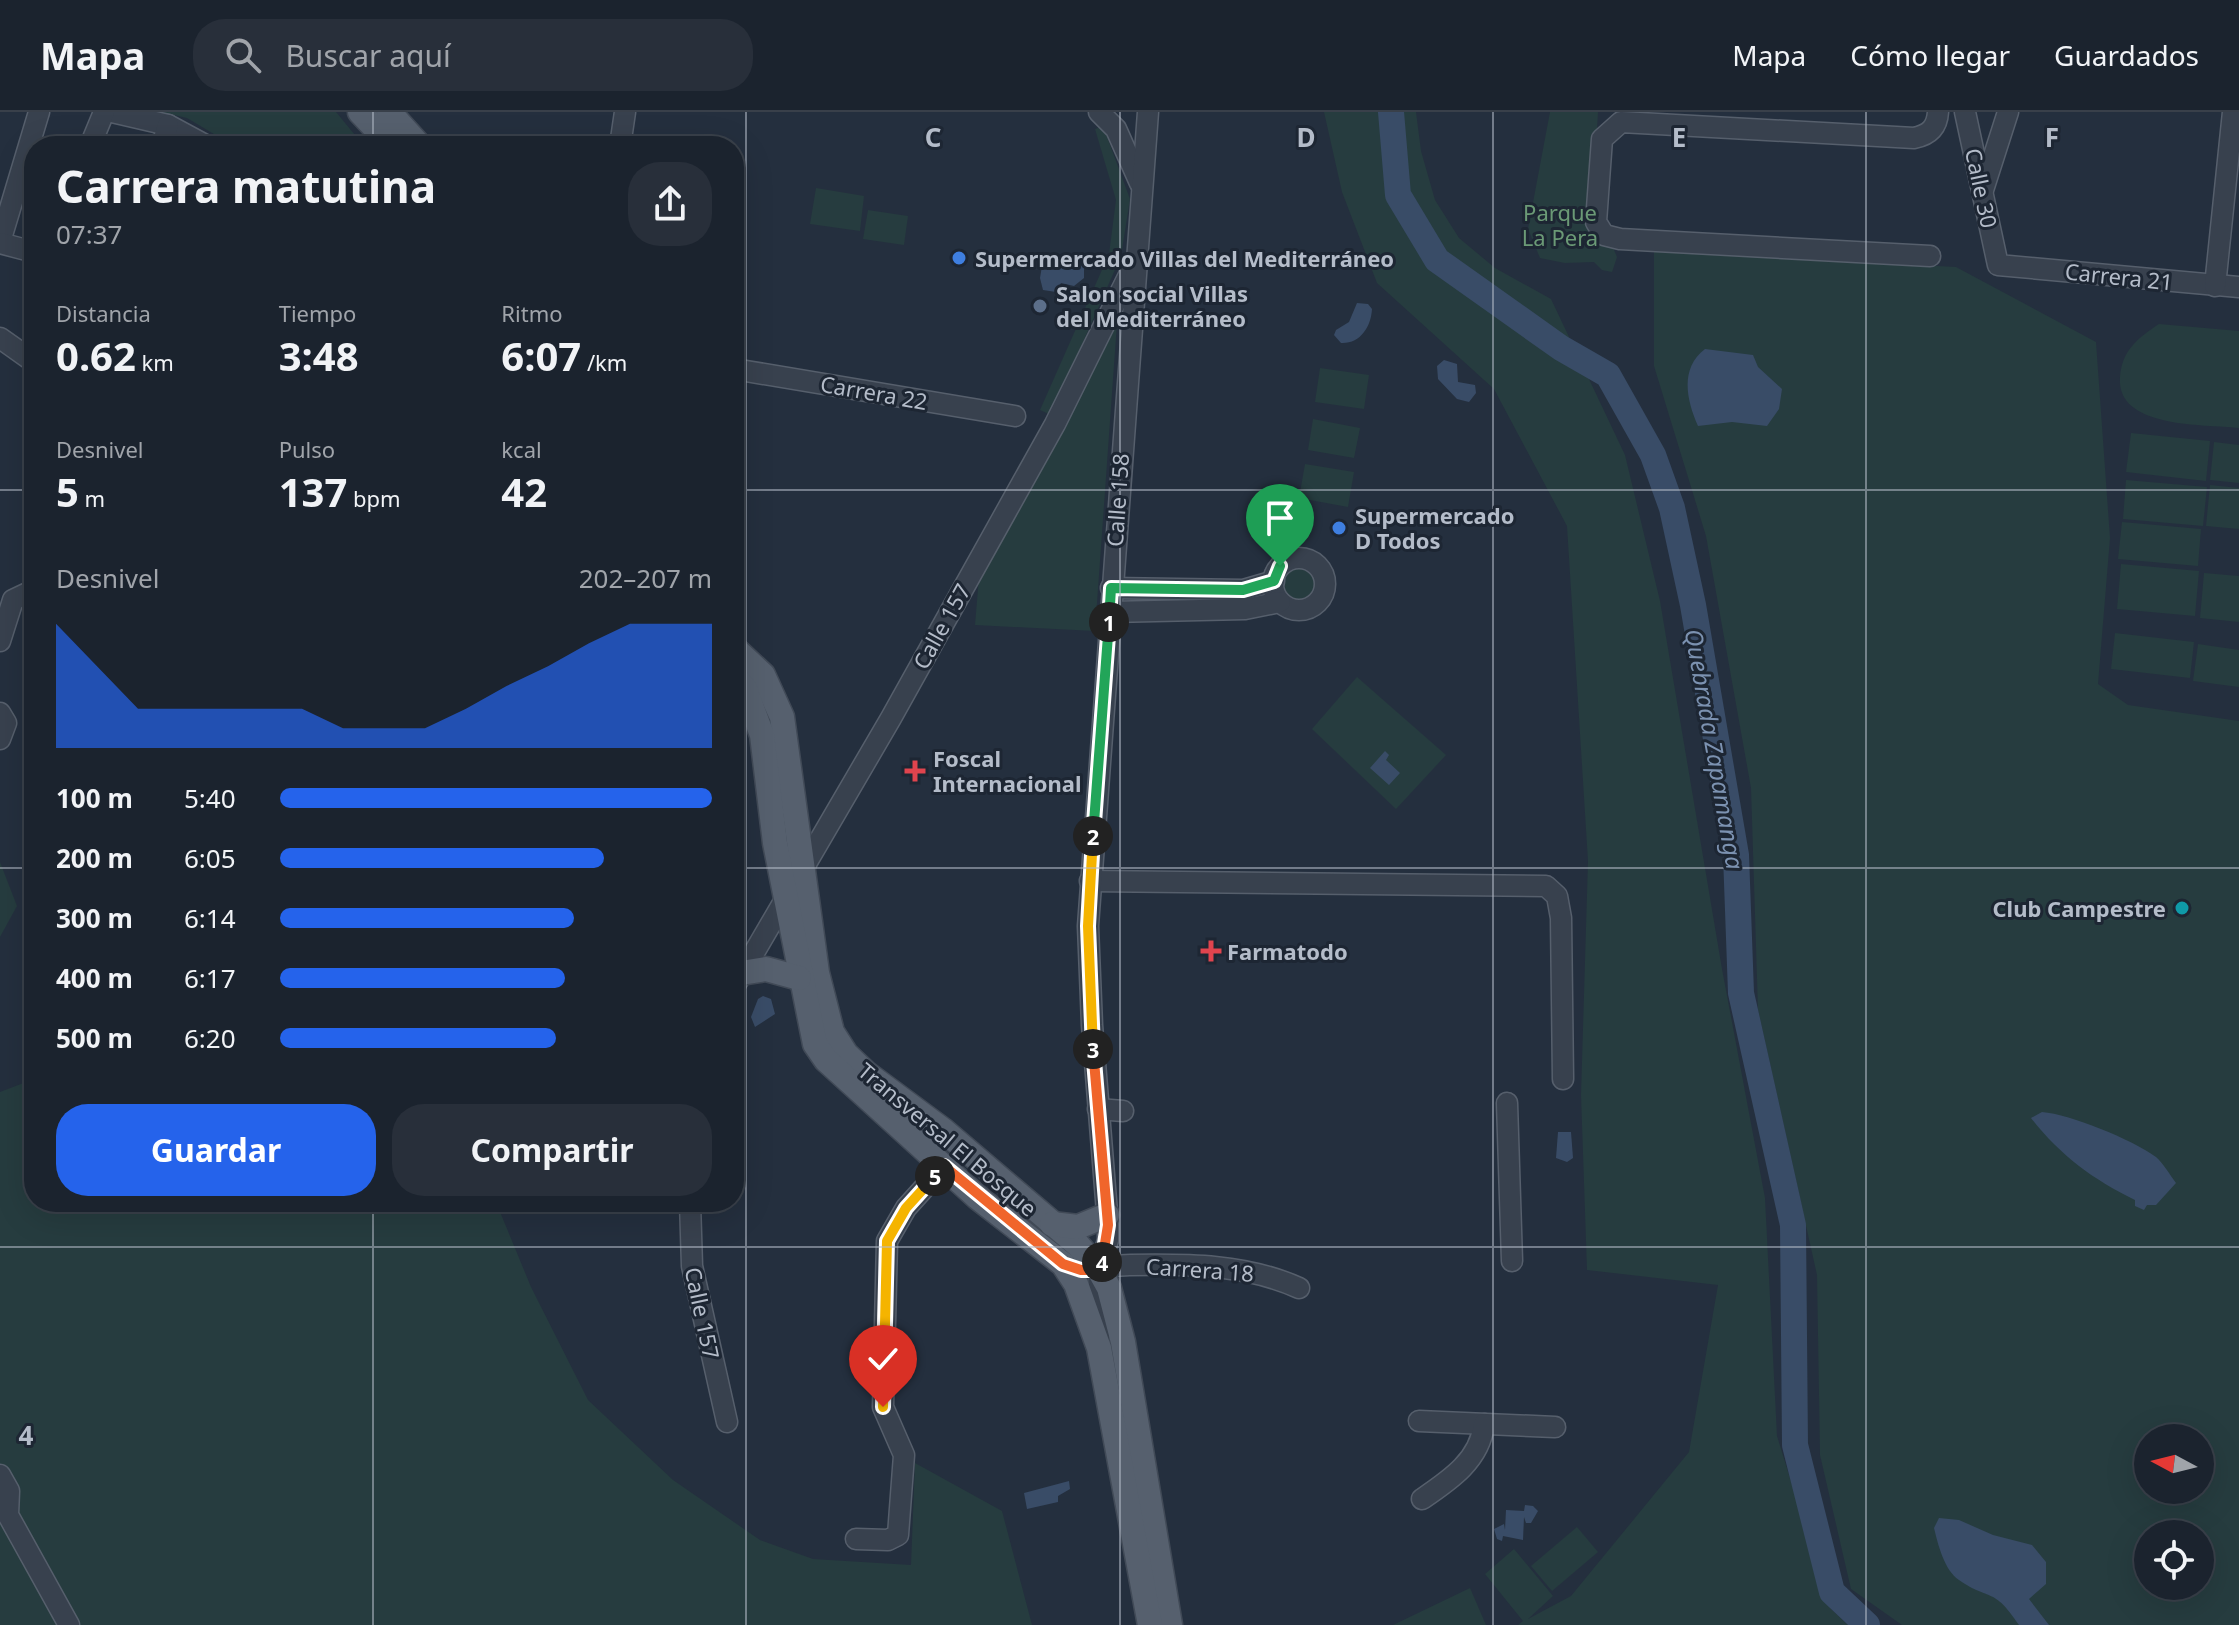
<!DOCTYPE html>
<html lang="es">
<meta charset="utf-8">
<style>
body{margin:0;font-family:"Noto Sans",sans-serif;background:#282f3a;color:#f1f3f6;height:100vh;display:flex;flex-direction:column;font-size:30px;white-space:nowrap}
*{box-sizing:border-box;margin:0}
p{font-size:26px;color:#a0a4aa}
.icon{flex:none;width:44px;height:44px;fill:none;stroke:currentColor;stroke-width:2;stroke-linecap:round;stroke-linejoin:round}
.map{position:relative;flex:1;overflow:hidden}
.drawer{position:absolute;left:24px;top:24px;width:720px;height:1076px;display:flex;flex-direction:column;background:#1b232e;border-radius:32px;box-shadow:0 8px 32px #0002,0 0 0 2px #39404a}
.drawer>*{flex:none}
.needle{width:52px;rotate:277deg}
.fabs{position:absolute;left:2134px;top:1312px;display:grid;gap:16px}
.fabs a{display:grid;place-items:center;width:80px;height:80px;border-radius:50%;background:#1b232e;box-shadow:0 8px 32px #0002,0 0 0 2px #39404a;font-size:40px}
.pin{position:absolute;display:grid;place-items:center;width:68px;height:68px;color:#fff;margin:-82px -34px;border-radius:50% 50% 50% 0;rotate:-45deg;box-shadow:0 0 8px #0007}
.pin .icon{rotate:45deg}
.km{position:absolute;width:40px;height:40px;margin:-20px;border-radius:50%;background:#222;color:#fff;font-size:22px;line-height:40px;text-align:center}
.round{display:grid;place-items:center;flex:none;width:84px;height:84px;border-radius:32px;background:#282f3a}
.headline{display:flex;align-items:center;justify-content:space-between;height:136px;padding:0 32px}
h1{font-size:44px;font-weight:700;line-height:60px}
.figures{display:grid;grid-template-columns:repeat(3,1fr);gap:12px;height:136px;padding:8px 32px}
.figures div{display:grid;align-content:center}
.figures b{font-size:40px;font-weight:700}
.figures small{font-size:22px;font-weight:400}
.figures p{font-size:22px}
.chart{height:224px;padding:16px 32px}
.chart p{display:flex;justify-content:space-between}
.chart svg{width:100%;height:144px;margin-top:8px;fill:#2563eb;opacity:.7}
.button{display:flex;gap:16px;margin-top:auto;padding:16px 32px}
.button a{flex:1;height:92px;border-radius:32px;background:#2563eb;color:#fff;font-size:32px;font-weight:700;line-height:92px;text-align:center}
.button a+a{background:#282f3a;color:#f1f3f6}
ul{padding:0 32px;list-style:none;font-size:26px}
li{display:grid;grid-template-columns:128px 96px 1fr;align-items:center;height:60px}
li i{height:20px;border-radius:10px;background:#2563eb}
header{display:flex;align-items:center;gap:48px;box-sizing:border-box;height:112px;padding:0 40px;background:#1b232e;border-bottom:2px solid #39404a}
header strong{font-size:38px}
nav{display:flex;gap:44px;margin-inline-start:auto;font-size:28px}
.search{width:560px;height:72px;background:#282f3a;display:flex;align-items:center;gap:20px;box-sizing:border-box;padding:0 28px;border-radius:32px;color:#a0a4aa;font-size:30px}
.map>svg:first-child{display:block}
.green{fill:#263c3f;fill-rule:evenodd}
.water{fill:#394c67}
.lines{fill:none;stroke-linecap:round;stroke-linejoin:round}
.river{stroke:#394c67;stroke-width:26}
.minor-casing{stroke:#565f6c;stroke-width:23}
.major-casing{stroke:#414a57;stroke-width:27}
.minor{stroke:#38414e;stroke-width:20}
.major{stroke:#56606e;stroke-width:24}
.split-1-casing{stroke:#fff;stroke-width:16}
.split-2-casing{stroke:#fff;stroke-width:16}
.split-3-casing{stroke:#fff;stroke-width:16}
.split-4-casing{stroke:#fff;stroke-width:16}
.split-5-casing{stroke:#fff;stroke-width:16}
.split-6-casing{stroke:#fff;stroke-width:16}
.split-1{stroke:#22a559;stroke-width:10}
.split-2{stroke:#22a559;stroke-width:10}
.split-3{stroke:#f5b400;stroke-width:10}
.split-4{stroke:#f0652b;stroke-width:10}
.split-5{stroke:#f0652b;stroke-width:10}
.split-6{stroke:#f5b400;stroke-width:10}
.grid{fill:none;stroke:#b4bcc9;stroke-width:2;stroke-opacity:0.55}
.shop-dot{fill:#3f7fe0;stroke:#1d2633;stroke-width:3}
.service-dot{fill:#5c6f8a;stroke:#1d2633;stroke-width:3}
.health-dot{fill:#e0444e;stroke:#1d2633;stroke-width:3}
.culture-dot{fill:#0f9aa8;stroke:#1d2633;stroke-width:3}
.labels{text-anchor:middle;dominant-baseline:central;stroke-width:6;stroke-linejoin:round;paint-order:stroke}
.street-label{font-size:22px;fill:#b4bcc9;stroke:#1d2633}
.park-label{font-size:22px;fill:#6b9a76;stroke:#1d2633}
.poi-label{font-size:22px;font-weight:bold;fill:#b4bcc9;stroke:#1d2633;text-anchor:start}
.water-label{font-size:24px;font-style:italic;fill:#7c92b1;stroke:#1d2633}
.grid-label{font-size:26px;text-anchor:middle;font-weight:bold;fill:#b4bcc9;stroke:#1d2633;stroke-width:6;stroke-linejoin:round;paint-order:stroke}
</style>
<header>
<strong>Mapa</strong>
<div class="search"><svg class="icon" aria-label="search" viewBox="0 0 24 24"><circle cx="10" cy="10" r="6"/><path d="M15 15l6 6"/></svg>Buscar aquí</div>
<nav><a>Mapa</a><a>Cómo llegar</a><a>Guardados</a></nav>
</header>
<div class="map">
<svg width="2239" height="1513" viewBox="0 0 2239 1513">
<rect width="100%" height="100%" fill="#242f3e"/>
<g class="green">
<path d="M 161,0 L 336,0 L 364,34 L 234,34 L 187,6 Z"/>
<path d="M 1324,0 L 1416,0 L 1421,39 L 1435,88 L 1459,126 L 1495,156 L 1551,187 L 1625,343 L 1660,489 L 1722,857 L 1765,1086 L 1777,1324 L 1830,1496 L 1848,1513 L 1518,1513 L 1523,1509 L 1485,1462 L 1514,1437 L 1553,1484 L 1528,1507 L 1571,1484 L 1689,1340 L 1718,1173 L 1587,1158 L 1581,983 L 1588,749 L 1567,414 L 1494,277 L 1377,171 L 1342,80 Z"/>
<path d="M 1550,0 L 1598,0 L 1591,123 L 1612,133 L 1617,145 L 1612,160 L 1602,158 L 1594,150 L 1565,151 L 1540,146 L 1528,117 Z"/>
<path d="M 1103,14 L 1130,87 L 1121,144 L 1051,303 L 1040,298 L 1109,142 L 1116,88 L 1095,17 Z"/>
<path d="M 816,76 L 864,84 L 860,119 L 810,112 Z"/>
<path d="M 868,98 L 908,104 L 904,133 L 863,127 Z"/>
<path d="M 1654,139 L 1956,155 L 2096,230 L 2110,426 L 2098,572 L 2128,593 L 2239,609 L 2239,1513 L 1902,1513 L 1851,1477 L 1820,1343 L 1817,1163 L 1758,898 L 1751,676 L 1706,424 L 1654,254 ZM 2148,1326 L 2200,1326 L 2200,1378 L 2148,1378 ZM 2148,1422 L 2200,1422 L 2200,1474 L 2148,1474 Z"/>
<path d="M 1117,211 L 1095,519 L 975,513 L 979,465 Z"/>
<path d="M 2159,212 L 2239,219 L 2239,316 C 2204,312 2116,317 2120,265 C 2122,238 2138,226 2159,212 Z"/>
<path d="M 1320,256 L 1369,263 L 1364,297 L 1315,290 Z"/>
<path d="M 1313,307 L 1360,316 L 1354,346 L 1308,338 Z"/>
<path d="M 2131,321 L 2210,329 L 2206,369 L 2126,360 Z"/>
<path d="M 2214,330 L 2239,333 L 2239,371 L 2210,368 Z"/>
<path d="M 1305,352 L 1354,360 L 1348,395 L 1299,386 Z"/>
<path d="M 2126,368 L 2207,375 L 2203,414 L 2123,407 Z"/>
<path d="M 2210,373 L 2239,376 L 2239,417 L 2206,414 Z"/>
<path d="M 2122,410 L 2201,417 L 2198,454 L 2118,447 Z"/>
<circle cx="1299" cy="471" r="23"/>
<path d="M 2121,452 L 2199,459 L 2195,504 L 2117,497 Z"/>
<path d="M 2204,461 L 2239,464 L 2239,510 L 2200,506 Z"/>
<path d="M 2115,521 L 2194,530 L 2190,566 L 2111,557 Z"/>
<path d="M 2198,532 L 2239,538 L 2239,575 L 2193,569 Z"/>
<path d="M 1357,565 L 1446,643 L 1396,697 L 1312,617 Z"/>
<path d="M 0,750 L 17,794 L 0,825 Z"/>
<path d="M 34,967 L 34,1090 L 496,1090 L 531,1175 L 588,1288 L 673,1368 L 760,1428 L 813,1447 L 911,1453 L 915,1351 L 1002,1399 L 1032,1513 L 0,1513 L 0,980 Z"/>
<path d="M 1577,1415 L 1598,1440 L 1552,1479 L 1531,1454 Z"/>
<path d="M 1470,1476 L 1486,1513 L 1393,1513 Z"/>
</g>
<g class="water">
<path d="M 1044,142 L 1084,148 L 1084,166 L 1074,174 L 1061,171 L 1056,180 L 1043,178 L 1040,166 Z"/>
<path d="M 1357,191 L 1368,192 L 1372,197 C 1371,215 1360,232 1341,231 L 1334,223 L 1336,218 L 1349,210 Z"/>
<path d="M 1705,237 L 1753,243 L 1758,255 L 1782,277 L 1779,297 L 1767,314 L 1732,310 L 1698,314 C 1686,287 1680,256 1705,237 Z"/>
<path d="M 1444,248 L 1457,252 L 1458,270 L 1475,273 L 1476,281 L 1469,290 L 1457,287 L 1438,267 L 1437,254 Z"/>
<path d="M 1385,639 L 1389,643 L 1386,648 L 1400,661 L 1389,673 L 1370,656 Z"/>
<path d="M 763,884 L 771,887 L 775,902 L 755,915 L 751,905 L 758,887 Z"/>
<path d="M 2042,1000 C 2070,1002 2133,1028 2156,1045 C 2163,1051 2170,1063 2176,1071 L 2156,1093 L 2147,1093 L 2144,1098 L 2135,1094 L 2135,1088 C 2092,1067 2060,1043 2031,1006 Z"/>
<path d="M 1558,1020 L 1571,1020 L 1573,1046 L 1567,1050 L 1556,1046 Z"/>
<path d="M 1069,1369 L 1070,1377 L 1058,1384 L 1058,1390 L 1027,1397 L 1024,1381 Z"/>
<path d="M 1525,1393 L 1533,1394 L 1538,1399 L 1531,1411 L 1526,1411 L 1524,1405 L 1523,1428 L 1503,1424 L 1502,1429 L 1497,1427 L 1494,1417 L 1504,1412 L 1505,1418 L 1506,1398 L 1524,1399 Z"/>
<path d="M 1939,1406 L 1959,1408 L 1993,1423 L 2032,1433 L 2046,1450 L 2046,1472 L 2029,1487 L 2049,1513 L 2019,1513 C 1993,1474 1991,1490 1959,1468 C 1944,1458 1938,1432 1934,1416 Z"/>
</g>
<g class="lines">
<path class="river" d="M 1391,0 L 1398,83 L 1437,148 L 1561,236 L 1608,263 L 1653,343 L 1672,396 L 1693,493 L 1736,743 L 1741,881 L 1793,1113 L 1795,1333 L 1832,1480 L 1867,1513"/>
<g class="minor-casing">
<g id="minor">
<path d="M 112,0 L 168,13 L 207,34"/>
<path d="M 1099,0 L 1116,17 L 1140,71"/>
<path d="M 1965,0 L 1998,153 L 2239,175"/>
<path d="M 90,34 L 104,0"/>
<path d="M 162,34 L 168,13"/>
<path d="M 620,34 L 625,0"/>
<path d="M 1983,78 L 2008,0"/>
<path d="M 0,130 L 39,0"/>
<path d="M 0,131 L 34,140"/>
<path d="M 1930,144 L 1620,127 L 1604,123 L 1596,110 L 1602,27 L 1621,10 L 1914,26 C 1929,23 1937,16 1938,0"/>
<path d="M 2215,174 L 2233,0"/>
<path d="M 0,226 L 34,250"/>
<path d="M 734,257 L 1015,304"/>
<circle cx="1299" cy="472" r="26"/>
<path d="M 1111,476 L 1243,478 L 1274,469"/>
<path d="M 1110,500 L 1245,497 L 1280,490"/>
<path d="M 0,529 L 13,488 L 34,478"/>
<path d="M 0,601 L 6,611 L 0,627"/>
<path d="M 1090,769 L 1546,774 L 1557,784 L 1561,806 L 1563,967"/>
<path d="M 734,875 L 891,606 L 1055,312 L 1132,157"/>
<path d="M 1507,991 L 1512,1149"/>
<path d="M 1098,997 L 1123,999"/>
<path d="M 690,1090 L 692,1154 L 727,1310"/>
<path d="M 1063,1152 C 1087,1163 1105,1153 1130,1153 C 1188,1152 1246,1152 1299,1176"/>
<path d="M 1099,1228 L 1099,1158 L 1108,1128 L 1108,1113 L 1092,913 L 1088,814 L 1148,0"/>
<path d="M 1419,1309 L 1555,1315"/>
<path d="M 0,1363 L 9,1379 L 8,1403 L 69,1513"/>
<path d="M 1422,1387 C 1450,1368 1480,1348 1484,1312"/>
<path d="M 856,1427 L 888,1428 L 898,1423 L 904,1343 L 883,1295 L 887,1129 L 906,1096 L 944,1054"/>
</g>
</g>
<g class="major-casing">
<g id="major">
<path d="M 360,0 L 392,34"/>
<path d="M 389,0 L 420,34"/>
<path d="M 734,536 L 763,563 L 782,605 L 817,861 L 832,920 L 846,942 L 866,961 L 943,1018 L 1078,1133 L 1099,1158 L 1109,1176 L 1123,1230 L 1170,1513"/>
<path d="M 734,564 L 745,577 L 762,623 L 775,731 L 815,932 L 826,948 L 977,1085 L 1063,1152 L 1076,1172 L 1099,1236 L 1150,1513"/>
<path d="M 741,861 L 766,857 L 799,866"/>
<path d="M 1052,1112 L 1078,1115 L 1107,1103"/>
</g>
</g>
<use href="#minor" class="minor"/>
<use href="#major" class="major"/>
</g>
<g class="lines">
<g class="split-1-casing">
<path id="split-1" d="M 1109,510 L 1111,476 L 1243,478 L 1274,469 L 1280,454"/>
</g>
<g class="split-2-casing">
<path id="split-2" d="M 1093,724 L 1109,510"/>
</g>
<g class="split-3-casing">
<path id="split-3" d="M 1093,724 L 1088,814 L 1093,937"/>
</g>
<g class="split-4-casing">
<path id="split-4" d="M 1093,937 L 1108,1113 L 1102,1150"/>
</g>
<g class="split-5-casing">
<path id="split-5" d="M 935,1064 L 944,1054 L 1063,1152 L 1081,1158 L 1099,1158 L 1102,1150"/>
</g>
<g class="split-6-casing">
<path id="split-6" d="M 883,1295 L 887,1129 L 906,1096 L 935,1064"/>
</g>
<use href="#split-1" class="split-1"/>
<use href="#split-2" class="split-2"/>
<use href="#split-3" class="split-3"/>
<use href="#split-4" class="split-4"/>
<use href="#split-5" class="split-5"/>
<use href="#split-6" class="split-6"/>
</g>
<path class="grid" d="M 373,0 L 373,34M 746,0 L 746,1513M 1120,0 L 1120,1513M 1493,0 L 1493,1513M 1866,0 L 1866,1513M 0,378 L 34,378M 734,378 L 2239,378M 0,756 L 34,756M 734,756 L 2239,756M 373,1090 L 373,1513M 0,1135 L 2239,1135"/>
<g class="shop-dot">
<circle cx="959" cy="146" r="8"/>
<circle cx="1339" cy="416" r="8"/>
</g>
<circle class="service-dot" cx="1040" cy="194" r="8"/>
<g class="health-dot">
<path d="M911 647h8v8h8v8h-8v8h-8v-8h-8v-8h8z"/>
<path d="M1207 827h8v8h8v8h-8v8h-8v-8h-8v-8h8z"/>
</g>
<circle class="culture-dot" cx="2182" cy="796" r="8"/>
<g class="labels">
<g class="street-label">
<text transform="translate(1982 76) rotate(78)">Calle 30</text>
<text transform="translate(2119 164) rotate(6)">Carrera 21</text>
<text transform="translate(874 280) rotate(10)">Carrera 22</text>
<text transform="translate(1117 388) rotate(-86)">Calle 158</text>
<text transform="translate(941 514) rotate(-61)">Calle 157</text>
<text transform="translate(948 1027) rotate(40)">Transversal El Bosque</text>
<text transform="translate(1200 1157) rotate(4)">Carrera 18</text>
<text transform="translate(703 1201) rotate(78)">Calle 157</text>
</g>
<g class="park-label">
<text x="1560" y="100">Parque<tspan x="1560" dy="25">La Pera</tspan></text>
</g>
<g class="poi-label">
<text x="975" y="146">Supermercado Villas del Mediterráneo</text>
<text x="1056" y="181">Salon social Villas<tspan x="1056" dy="25">del Mediterráneo</tspan></text>
<text x="1355" y="403">Supermercado<tspan x="1355" dy="25">D Todos</tspan></text>
<text x="933" y="646">Foscal<tspan x="933" dy="25">Internacional</tspan></text>
<text x="2166" y="796" text-anchor="end">Club Campestre</text>
<text x="1227" y="839">Farmatodo</text>
</g>
<g class="water-label">
<text transform="translate(1715 637) rotate(80)">Quebrada Zapamanga</text>
</g>
</g>
<g class="grid-label">
<text x="933" y="35">C</text>
<text x="1306" y="35">D</text>
<text x="1679" y="35">E</text>
<text x="2052" y="35">F</text>
<text x="26" y="1333">4</text>
</g>
</svg>
<div class="fabs">
<a><svg class="needle" viewBox="-14 -14 28 28"><path d="M0-13l5 13h-10z" fill="#e53935"/><path d="M0 13l5-13h-10z" fill="#a0a4aa"/></svg></a>
<a><svg class="icon" aria-label="locate" viewBox="0 0 24 24"><circle cx="12" cy="12" r="6"/><path d="M12 2v4M12 18v4M2 12h4M18 12h4"/></svg></a>
</div>
<div class="pin" style="left:1280px;top:454px;background:#1e9e55"><svg class="icon" aria-label="arrive" viewBox="0 0 24 24"><path d="M6 21V4h12l-3 4 3 4H6"/></svg></div>
<div class="pin" style="left:883px;top:1295px;background:#d93025"><svg class="icon" aria-label="check" viewBox="0 0 24 24"><path d="M5 12l5 5 9-10"/></svg></div>
<b class="km" style="left:1109px;top:510px">1</b>
<b class="km" style="left:1093px;top:724px">2</b>
<b class="km" style="left:1093px;top:937px">3</b>
<b class="km" style="left:1102px;top:1150px">4</b>
<b class="km" style="left:935px;top:1064px">5</b>
<section class="drawer">
<div class="headline"><div><h1>Carrera matutina</h1><p>07:37</p></div><a class="round"><svg class="icon" aria-label="share" viewBox="0 0 24 24"><path d="M12 15V3M7 8l5-5 5 5M5 13v7h14v-7"/></svg></a></div>
<div class="figures">
<div><p>Distancia</p><b>0.62<small> km</small></b></div>
<div><p>Tiempo</p><b>3:48</b></div>
<div><p>Ritmo</p><b>6:07<small> /km</small></b></div>
</div>
<div class="figures">
<div><p>Desnivel</p><b>5<small> m</small></b></div>
<div><p>Pulso</p><b>137<small> bpm</small></b></div>
<div><p>kcal</p><b>42</b></div>
</div>
<div class="chart"><p><span>Desnivel</span>202–207 m</p>
<svg viewBox="0 0 160 44" preserveAspectRatio="none"><path d="M0 44V6L10 19L20 32L30 32L40 32L50 32L60 32L70 38L80 38L90 38L100 32L110 25L120 19L130 12L140 6L150 6L160 6V44z"/></svg>
</div>
<ul>
<li><b>100 m</b>5:40<i style="width:100%"></i></li>
<li><b>200 m</b>6:05<i style="width:75%"></i></li>
<li><b>300 m</b>6:14<i style="width:68%"></i></li>
<li><b>400 m</b>6:17<i style="width:66%"></i></li>
<li><b>500 m</b>6:20<i style="width:64%"></i></li>
</ul>
<div class="button"><a>Guardar</a><a>Compartir</a></div>
</section>
</div>
